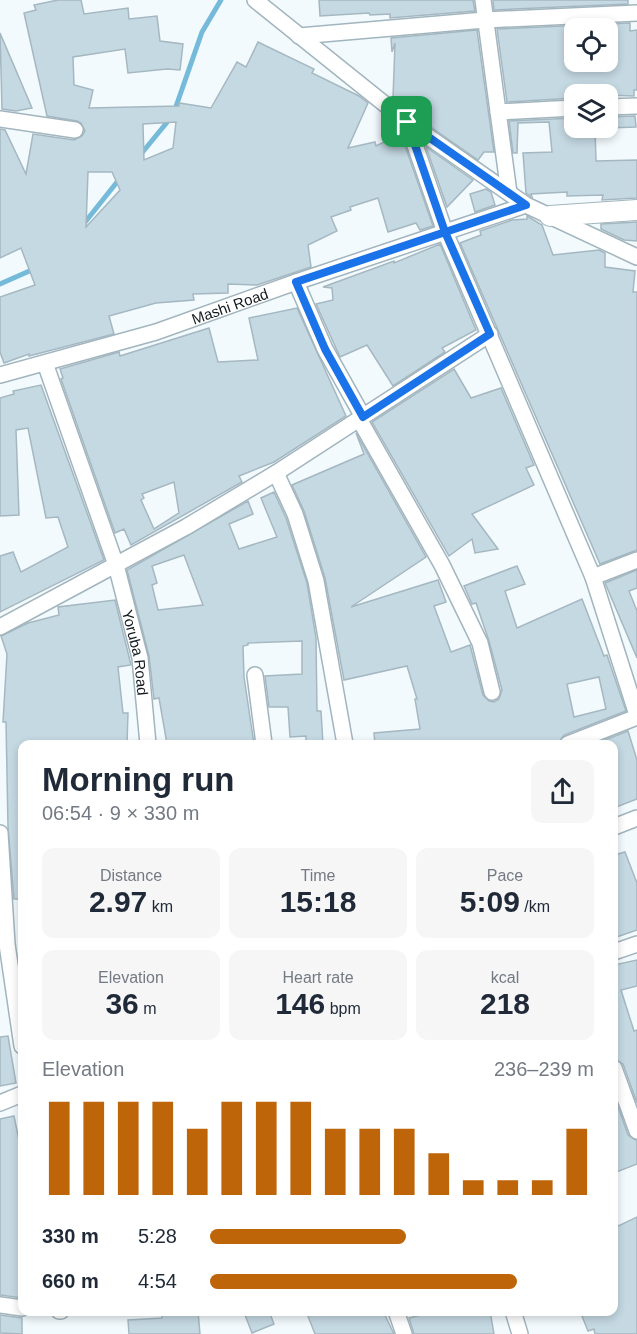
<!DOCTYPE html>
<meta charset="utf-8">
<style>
body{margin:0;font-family:Arial,sans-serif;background:#f6f6f7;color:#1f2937;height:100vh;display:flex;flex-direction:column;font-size:22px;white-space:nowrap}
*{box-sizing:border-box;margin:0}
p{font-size:20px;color:#747a83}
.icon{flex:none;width:33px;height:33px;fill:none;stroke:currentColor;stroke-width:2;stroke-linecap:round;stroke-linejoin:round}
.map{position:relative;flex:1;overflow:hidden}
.panel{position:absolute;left:18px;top:740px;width:600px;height:576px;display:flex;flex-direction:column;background:#fff;border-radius:12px;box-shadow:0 3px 9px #0003}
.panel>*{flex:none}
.controls{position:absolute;left:564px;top:18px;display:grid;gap:12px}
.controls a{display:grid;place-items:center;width:54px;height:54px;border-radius:12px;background:#fff;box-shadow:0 3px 9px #0003;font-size:30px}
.pin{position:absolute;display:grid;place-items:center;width:51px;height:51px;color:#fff;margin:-26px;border-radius:12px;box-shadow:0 3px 9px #0006}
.round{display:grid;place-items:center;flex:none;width:63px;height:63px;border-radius:12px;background:#f6f6f7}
.overview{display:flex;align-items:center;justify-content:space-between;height:102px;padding:0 24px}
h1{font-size:33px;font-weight:800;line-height:45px}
.stats{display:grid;grid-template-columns:repeat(3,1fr);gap:9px;height:102px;padding:6px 24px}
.stats div{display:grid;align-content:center;border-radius:12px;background:#f6f6f7;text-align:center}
.stats b{font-size:30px;font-weight:800}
.stats small{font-size:16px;font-weight:400}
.stats p{font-size:16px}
.chart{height:168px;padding:12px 24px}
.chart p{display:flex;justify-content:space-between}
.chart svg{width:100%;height:108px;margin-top:6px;stroke:#be6409;stroke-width:6}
ul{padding:0 24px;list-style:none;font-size:20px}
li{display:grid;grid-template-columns:96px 72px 1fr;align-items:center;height:45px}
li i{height:15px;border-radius:8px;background:#be6409}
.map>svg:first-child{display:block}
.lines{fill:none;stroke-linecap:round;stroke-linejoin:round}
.stream{stroke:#75bbd9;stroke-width:5}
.building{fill:#c5d9e3;stroke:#a5b8c1;stroke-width:1.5;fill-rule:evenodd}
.minor-casing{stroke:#a2b5be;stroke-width:18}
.tertiary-casing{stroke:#a2b5be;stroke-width:22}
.minor{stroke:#fff;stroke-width:15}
.tertiary{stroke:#fff;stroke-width:20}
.route-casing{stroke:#fff;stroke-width:12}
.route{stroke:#1a73e8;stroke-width:8}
.labels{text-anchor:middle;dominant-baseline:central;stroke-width:4.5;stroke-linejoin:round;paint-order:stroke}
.street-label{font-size:15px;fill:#141b1f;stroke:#fff}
</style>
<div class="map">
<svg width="637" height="1334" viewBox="0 0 637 1334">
<rect width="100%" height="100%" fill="#f2fafe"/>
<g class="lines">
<g class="stream">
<path d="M 141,154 L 173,115 L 202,32 L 221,0"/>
<path d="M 82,226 L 121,177"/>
<path d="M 0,284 L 34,269"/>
</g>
</g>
<g class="building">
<path d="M 58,0 L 81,0 L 84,14 L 128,8 L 129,19 L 157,16 L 160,41 L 183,44 L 180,70 L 167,69 L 128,73 L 125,49 L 73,57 L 74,85 L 93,90 L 89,108 L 179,106 L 179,103 L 211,108 L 237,62 L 246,67 L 258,42 L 314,69 L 312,73 L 359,96 L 368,103 L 348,148 L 375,142 L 376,146 L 401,134 L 433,226 L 420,230 L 416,223 L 388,232 L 378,198 L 350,207 L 351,210 L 331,217 L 337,231 L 308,245 L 311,267 L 257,285 L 228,284 L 228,293 L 193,294 L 194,300 L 156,303 L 109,316 L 114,334 L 29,356 L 29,354 L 4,363 L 0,352 L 0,297 L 35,285 L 21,248 L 0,258 L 0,129 L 5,130 L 26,174 L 33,134 L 74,140 L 82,136 L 85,131 L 81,123 L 77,121 L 47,116 L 24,13 L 36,10 L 34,5 ZM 176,122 L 173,148 L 144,160 L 143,124 ZM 88,172 L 112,172 L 120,190 L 86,227 Z"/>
<path d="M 319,0 L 473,0 L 475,11 L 390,18 L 390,14 L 370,15 L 369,13 L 320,16 Z"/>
<path d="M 493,0 L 628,0 L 628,4 L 494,10 Z"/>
<path d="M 630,23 L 630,31 L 637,30 L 637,90 L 634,90 L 634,96 L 574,94 L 574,98 L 507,102 L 497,29 ZM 574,28 L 608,28 L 608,62 L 574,62 Z"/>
<path d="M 477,30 L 494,152 L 484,152 L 478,160 L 418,118 L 428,104 L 399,103 L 393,98 L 395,43 L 392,52 L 391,38 Z"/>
<path d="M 0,33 L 32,108 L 16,111 L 2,109 Z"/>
<path d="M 635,116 L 636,127 L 608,128 L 608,117 Z"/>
<path d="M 574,118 L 574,128 L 595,128 L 596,161 L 637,160 L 637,198 L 602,200 L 603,195 L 567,196 L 567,192 L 531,194 L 532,197 L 526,193 L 523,153 L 552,152 L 549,122 L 518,123 L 517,153 L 513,153 L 509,121 Z"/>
<path d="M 426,147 L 473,180 L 447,207 Z"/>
<path d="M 486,189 L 491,192 L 495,205 L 475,212 L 470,194 Z"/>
<path d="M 527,216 L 542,225 L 553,255 L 599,250 L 605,253 L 605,267 L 635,271 L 633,292 L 637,292 L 637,550 L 600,564 L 460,243 L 481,235 L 480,231 L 512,220 L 527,219 Z"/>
<path d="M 637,222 L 637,241 L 624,240 L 601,229 L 601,224 Z"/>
<path d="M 440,244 L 476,330 L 442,348 L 445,352 L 393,386 L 367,345 L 340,357 L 316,304 L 333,300 L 332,288 L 323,287 L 394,261 L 394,263 Z"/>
<path d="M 297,308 L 346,416 L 274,462 L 239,476 L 242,482 L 131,545 L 124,529 L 115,533 L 61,379 L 63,378 L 60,369 L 119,352 L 120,356 L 209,328 L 218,362 L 258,360 L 249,318 ZM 174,482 L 179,513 L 154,529 L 141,500 L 144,498 L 142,494 Z"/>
<path d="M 454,369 L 471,398 L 501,388 L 534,465 L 526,468 L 534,485 L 472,514 L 498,549 L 475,553 L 472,539 L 449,556 L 372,422 Z"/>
<path d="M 41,385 L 104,560 L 0,612 L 0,556 L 13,552 L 21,572 L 68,547 L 58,517 L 46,518 L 28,428 L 16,430 L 19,515 L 0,516 L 0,398 L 14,394 L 13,391 Z"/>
<path d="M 356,433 L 426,557 L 351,607 L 438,580 L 446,602 L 434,606 L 451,652 L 470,645 L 483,695 L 489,701 L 494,702 L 499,699 L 502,690 L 489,641 L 476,603 L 472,604 L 464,586 L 517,566 L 525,584 L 505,591 L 517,628 L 582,599 L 604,656 L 607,655 L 609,661 L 626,711 L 564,735 L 558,744 L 375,744 L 374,733 L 420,729 L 415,699 L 417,699 L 407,666 L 344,680 L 325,578 L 304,511 L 292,485 L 364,454 ZM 599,677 L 606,709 L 574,717 L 567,684 Z"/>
<path d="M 274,492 L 286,518 L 307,583 L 316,638 L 317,711 L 321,711 L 323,744 L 306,744 L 306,736 L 290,737 L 288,707 L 269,707 L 265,676 L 302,674 L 302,641 L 248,643 L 248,645 L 243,646 L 244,677 L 254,744 L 167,744 L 159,698 L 154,699 L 149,656 L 127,570 L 248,501 L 253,514 L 229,524 L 239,549 L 277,537 L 261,498 ZM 184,555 L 203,605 L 158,610 L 152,585 L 157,583 L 152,566 Z"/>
<path d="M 637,570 L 637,588 L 629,591 L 637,611 L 637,658 L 605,583 Z"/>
<path d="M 115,600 L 131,665 L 118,667 L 123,713 L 128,713 L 127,744 L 22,744 L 22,899 L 14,899 L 8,827 L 6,722 L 3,722 L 7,654 L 1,636 L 28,623 L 59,615 L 58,607 Z"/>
<path d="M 628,731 L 637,760 L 637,799 L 614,808 L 614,744 L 595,744 Z"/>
<path d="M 625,852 L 637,883 L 637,930 L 614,938 L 614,855 Z"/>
<path d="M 637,960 L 637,986 L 621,990 L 634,1031 L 637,1030 L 637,1103 L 623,1064 L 614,1059 L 614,965 Z"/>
<path d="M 8,1036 L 16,1083 L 0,1086 L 0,1037 Z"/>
<path d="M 614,1095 L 628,1135 L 637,1141 L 637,1164 L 614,1173 Z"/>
<path d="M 14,1116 L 22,1155 L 22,1298 L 0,1295 L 0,1119 Z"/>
<path d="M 637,1217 L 637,1334 L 595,1334 L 594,1329 L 588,1331 L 580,1311 L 614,1311 L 614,1228 Z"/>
<path d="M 168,1311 L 198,1311 L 200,1334 L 129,1334 L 128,1320 L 162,1318 L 162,1314 L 168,1314 Z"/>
<path d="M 255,1311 L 269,1311 L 274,1324 L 252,1333 L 245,1315 Z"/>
<path d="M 306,1311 L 383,1311 L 394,1334 L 315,1334 Z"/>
<path d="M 435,1311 L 490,1311 L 494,1334 L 414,1334 L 409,1318 Z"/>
<path d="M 0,1315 L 22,1318 L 22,1334 L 0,1333 Z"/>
</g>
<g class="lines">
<g class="minor-casing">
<g id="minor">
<path d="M 255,0 L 407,122 L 526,205 L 637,257"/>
<path d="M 483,0 L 509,193"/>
<path d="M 299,36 L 485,20 L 637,13"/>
<path d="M 608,107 L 637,106"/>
<path d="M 498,112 L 574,108"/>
<path d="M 0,119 L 75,130"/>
<path d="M 407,122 L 445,232 L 593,577 L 637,715"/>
<path d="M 296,282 L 325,349 L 363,417"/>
<path id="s1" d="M 45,363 L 116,565 L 140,658 L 148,744"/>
<path id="s2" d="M 0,375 L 156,332 L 296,282 L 526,205"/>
<path d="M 359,419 L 442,565 L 480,643 L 492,692"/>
<path d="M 276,473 L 295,514 L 316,581 L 345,744"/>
<path d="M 593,577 L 637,560"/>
<path d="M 0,627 L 186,527 L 276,473 L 490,334"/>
<path d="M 255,675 L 264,744"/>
<path d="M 568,744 L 637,717"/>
<path d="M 614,827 L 637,818"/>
<path d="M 0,833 L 7,944 L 22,1046"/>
<path d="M 614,952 L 637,944"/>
<path d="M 614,1068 L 637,1131"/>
<path d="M 0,1103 L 22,1094"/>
<path d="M 0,1305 L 22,1308"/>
<path d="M 59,1311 L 61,1311"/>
<path d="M 396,1311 L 404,1334"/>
<path d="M 513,1311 L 520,1334"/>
</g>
</g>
<g class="tertiary-casing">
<path id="tertiary" d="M 550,216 L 637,210"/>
</g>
<use href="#minor" class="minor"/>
<use href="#tertiary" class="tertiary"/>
</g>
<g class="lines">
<g class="route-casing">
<path id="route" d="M 407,122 L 445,232 L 490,334 L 363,417 L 325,349 L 296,282 L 526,205 L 407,122"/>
</g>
<use href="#route" class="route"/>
</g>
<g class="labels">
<g class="street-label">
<text stroke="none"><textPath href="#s2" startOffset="240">Mashi Road</textPath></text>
<text stroke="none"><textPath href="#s1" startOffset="304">Yoruba Road</textPath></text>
</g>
</g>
</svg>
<div class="controls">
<a><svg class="icon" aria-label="locate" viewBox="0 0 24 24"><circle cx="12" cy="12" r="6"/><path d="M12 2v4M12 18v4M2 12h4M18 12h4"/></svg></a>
<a><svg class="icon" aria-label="layers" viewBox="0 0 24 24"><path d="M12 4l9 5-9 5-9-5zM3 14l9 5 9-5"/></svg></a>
</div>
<div class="pin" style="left:407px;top:122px;background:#1e9e55"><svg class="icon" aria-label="arrive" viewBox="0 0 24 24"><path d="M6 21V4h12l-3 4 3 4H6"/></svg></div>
<section class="panel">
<div class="overview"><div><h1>Morning run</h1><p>06:54 · 9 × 330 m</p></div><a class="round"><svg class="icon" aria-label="share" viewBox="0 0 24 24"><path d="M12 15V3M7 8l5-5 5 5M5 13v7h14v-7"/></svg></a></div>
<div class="stats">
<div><p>Distance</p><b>2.97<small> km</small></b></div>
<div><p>Time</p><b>15:18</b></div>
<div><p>Pace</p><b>5:09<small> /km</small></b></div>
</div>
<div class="stats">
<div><p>Elevation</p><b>36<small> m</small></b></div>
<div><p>Heart rate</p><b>146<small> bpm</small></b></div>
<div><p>kcal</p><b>218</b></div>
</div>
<div class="chart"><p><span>Elevation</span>236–239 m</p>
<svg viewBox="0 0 160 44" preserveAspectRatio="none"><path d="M5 44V6M15 44V6M25 44V6M35 44V6M45 44V17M55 44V6M65 44V6M75 44V6M85 44V17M95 44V17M105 44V17M115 44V27M125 44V38M135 44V38M145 44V38M155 44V17"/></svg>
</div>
<ul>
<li><b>330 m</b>5:28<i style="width:51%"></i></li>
<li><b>660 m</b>4:54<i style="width:80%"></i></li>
</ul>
</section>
</div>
